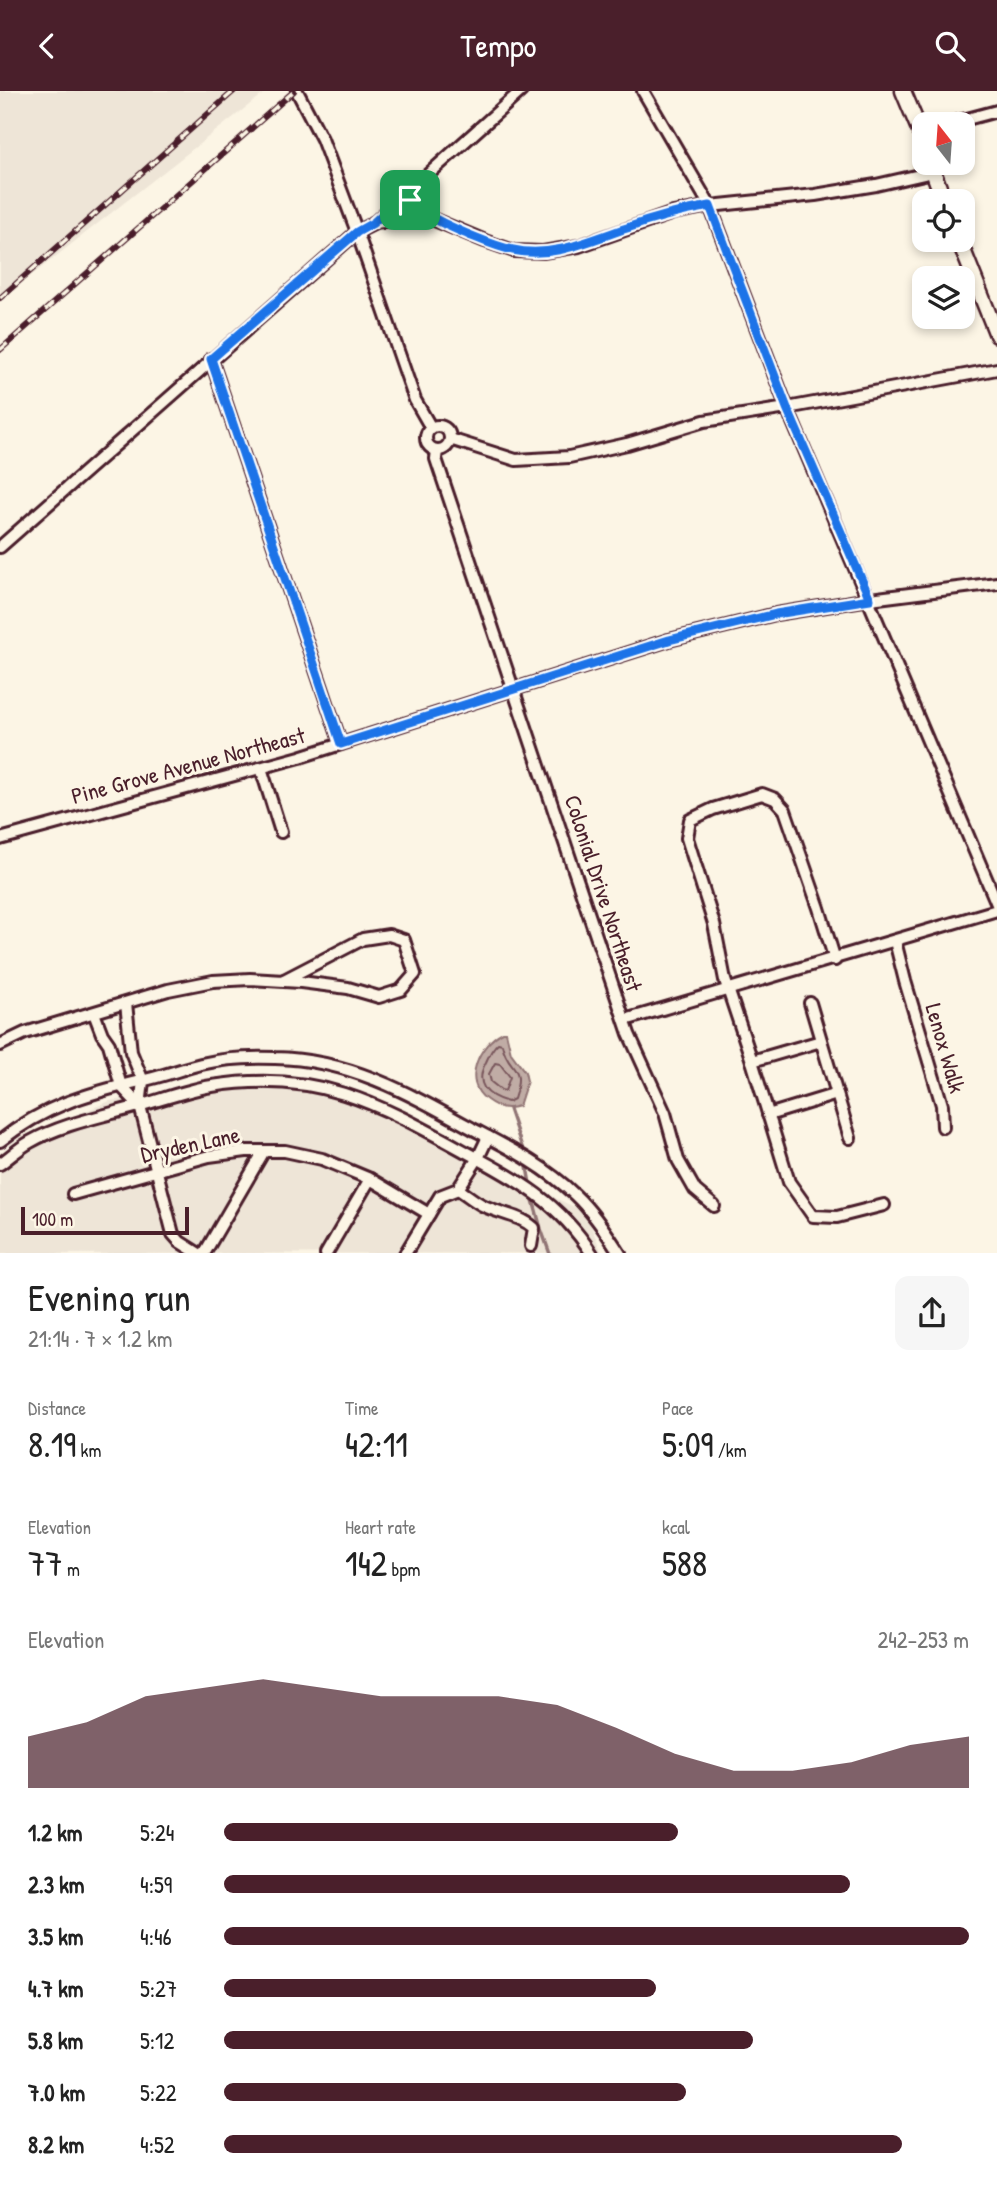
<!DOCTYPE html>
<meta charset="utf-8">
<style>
body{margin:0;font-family:"Patrick Hand",sans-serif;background:#f6f6f6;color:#222;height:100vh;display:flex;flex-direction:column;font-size:26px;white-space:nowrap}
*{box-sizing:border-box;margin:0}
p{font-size:23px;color:#767676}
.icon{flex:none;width:38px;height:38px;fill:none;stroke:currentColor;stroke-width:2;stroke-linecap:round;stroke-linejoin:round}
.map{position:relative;height:1162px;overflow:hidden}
.side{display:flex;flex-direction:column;background:#fff;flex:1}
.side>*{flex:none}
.needle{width:46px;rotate:343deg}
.controls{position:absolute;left:912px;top:21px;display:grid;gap:14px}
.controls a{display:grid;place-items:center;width:63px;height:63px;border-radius:14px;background:#fff;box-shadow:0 4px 10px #0003;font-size:35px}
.scale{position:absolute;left:21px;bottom:18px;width:168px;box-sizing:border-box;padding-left:7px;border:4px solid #4a1f2b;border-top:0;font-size:19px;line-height:24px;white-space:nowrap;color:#4a1f2b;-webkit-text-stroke:5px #fcf5e5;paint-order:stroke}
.pin{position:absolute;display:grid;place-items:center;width:60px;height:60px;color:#fff;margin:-30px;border-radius:14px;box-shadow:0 4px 10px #0006}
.round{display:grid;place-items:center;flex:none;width:74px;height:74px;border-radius:14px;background:#f6f6f6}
.summary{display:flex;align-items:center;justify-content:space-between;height:119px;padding:0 28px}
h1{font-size:38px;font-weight:600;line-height:52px}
.metrics{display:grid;grid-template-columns:repeat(3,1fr);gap:10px;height:119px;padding:7px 28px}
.metrics div{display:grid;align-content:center}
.metrics b{font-size:35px;font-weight:600}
.metrics small{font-size:19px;font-weight:400}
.metrics p{font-size:19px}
.chart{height:196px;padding:14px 28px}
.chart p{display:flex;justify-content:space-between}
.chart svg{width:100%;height:126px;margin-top:7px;fill:#4a1f2b;opacity:.7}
ul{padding:0 28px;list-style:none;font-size:23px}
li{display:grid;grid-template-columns:112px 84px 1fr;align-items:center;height:52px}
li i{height:18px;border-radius:9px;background:#4a1f2b}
header{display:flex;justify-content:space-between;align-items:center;height:91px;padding:0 28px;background:#4a1f2b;color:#fff;font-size:32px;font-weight:600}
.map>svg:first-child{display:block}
.built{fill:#eee5d7}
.water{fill:#c0aca5;stroke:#917474;stroke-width:2}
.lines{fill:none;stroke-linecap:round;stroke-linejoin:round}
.shore{stroke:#79575c;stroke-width:2}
.stream{stroke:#917474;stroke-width:3.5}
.street-casing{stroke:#4a1f2b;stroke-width:16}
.secondary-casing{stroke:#4a1f2b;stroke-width:19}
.street{stroke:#fcf5e5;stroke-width:10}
.secondary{stroke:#fcf5e5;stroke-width:14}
.rail-casing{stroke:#4a1f2b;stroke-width:6}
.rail{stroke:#fcf5e5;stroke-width:3.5;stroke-dasharray:10;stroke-linecap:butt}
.route-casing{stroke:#fff;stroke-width:14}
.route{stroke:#1a73e8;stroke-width:9}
.labels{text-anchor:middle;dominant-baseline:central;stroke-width:6;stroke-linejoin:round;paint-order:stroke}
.street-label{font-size:23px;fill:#4a1f2b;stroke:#fcf5e5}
</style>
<header><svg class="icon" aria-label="back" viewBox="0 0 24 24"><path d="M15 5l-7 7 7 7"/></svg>Tempo<svg class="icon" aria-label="search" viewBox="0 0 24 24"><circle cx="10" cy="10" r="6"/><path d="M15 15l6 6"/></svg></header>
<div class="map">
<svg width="997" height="1163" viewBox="0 0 997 1163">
<rect width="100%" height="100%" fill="#fcf5e5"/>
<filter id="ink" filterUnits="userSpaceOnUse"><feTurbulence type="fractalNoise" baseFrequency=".0143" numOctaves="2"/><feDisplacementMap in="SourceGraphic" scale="14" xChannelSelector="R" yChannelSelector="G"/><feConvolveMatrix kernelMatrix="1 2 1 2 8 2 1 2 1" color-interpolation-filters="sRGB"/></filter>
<g filter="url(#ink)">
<g class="built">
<path d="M 0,0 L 267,0 L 0,209 Z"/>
<path d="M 293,986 L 426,1031 L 508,1085 L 585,1121 L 602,1162 L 0,1163 L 0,1072 L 14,1059 L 46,1036 L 110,1010 L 236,991 Z"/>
</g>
<path class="water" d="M 503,941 L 506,941 L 511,962 L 525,981 L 527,990 L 519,1015 C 506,1019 498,1017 487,1009 C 461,991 479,953 503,941 Z"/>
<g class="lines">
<g class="shore">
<path d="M 498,952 L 502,953 C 508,982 526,971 514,1008 L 508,1011 C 486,1005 474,993 486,971 C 489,964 492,957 498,952 Z"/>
<path d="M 495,972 L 500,973 L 510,986 L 505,1000 L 501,999 L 491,991 L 489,983 Z"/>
</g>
<g class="stream">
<path d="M 509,1018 L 524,1062"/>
<path d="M 526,1070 L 530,1093"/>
<path d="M 532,1105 L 541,1138 L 550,1163"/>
</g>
<g class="street-casing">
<g id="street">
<path d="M 297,0 L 322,48 L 357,141 L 415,309 L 431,337"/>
<path d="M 643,0 L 710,115 L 787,317 L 997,813"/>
<path d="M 948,33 L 997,20"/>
<path d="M 405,103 L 430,127 L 485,150 L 514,160 L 543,161 L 579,155 L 673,122 L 710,115 L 815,104 L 876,94 L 933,81"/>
<path d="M 373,132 L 430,127"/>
<path d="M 211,268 L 341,653"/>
<circle cx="438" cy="347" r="12"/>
<path d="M 450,348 L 516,369 L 569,366 L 627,353 L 704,330 L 787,317 L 997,278"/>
<path d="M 437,359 L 436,368 L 629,943 L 665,1022 L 678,1069 L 695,1099 L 714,1115"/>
<path d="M 0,456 L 357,141 L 373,133 L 521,0"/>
<path d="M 261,677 L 281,741"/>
<path d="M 0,748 L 300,666 L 669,549 L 776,523 L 870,508 L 997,492"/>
<path d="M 895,850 L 905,890 L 942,1014 L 943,1036"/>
<path d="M 835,869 L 819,817 L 785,719 L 775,708 L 762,703 L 713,718 L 690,729 L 687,747 L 714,833 L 725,889 L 752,970 L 789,1091 L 813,1125 L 837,1126 L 884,1114"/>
<path d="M 126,912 L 131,961 L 143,990 L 140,1015 L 173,1143 L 180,1151 L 199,1163"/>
<path d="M 810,912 L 850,1047"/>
<path d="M 94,922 L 102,943 L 109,953 L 121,995 L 140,1015"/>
<path d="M 625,929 L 997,819"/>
<path d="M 0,954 L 25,942 L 168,899 L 213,890 L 250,888 L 301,891 L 348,897 L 379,906 L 401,899 L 415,883 L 404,849 L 389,844 L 363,848 L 282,890"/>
<path d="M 752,970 L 821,950"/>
<path d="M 768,1024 L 837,1003"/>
<path d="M 0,1050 C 44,1015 86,1003 140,990 C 161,986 181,978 201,973 C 225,967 251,966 275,967 C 349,968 410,1003 473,1038 C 509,1057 545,1075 575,1104 C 593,1121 607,1142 620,1163"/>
<path d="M 0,1073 C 10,1066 19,1057 30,1051 C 62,1033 100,1026 135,1016 C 161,1009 186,999 212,995 C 317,978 377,1012 466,1061 C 518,1089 559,1111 592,1163"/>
<path d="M 458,1098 C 466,1103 474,1110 482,1114 C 500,1123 520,1124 534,1137 L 531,1155"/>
<path d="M 73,1103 L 209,1065 L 246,1060 L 285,1060 L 322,1068 L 370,1088 L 429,1123"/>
<path d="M 204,1163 L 264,1060"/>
<path d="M 326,1163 L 370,1088"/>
<path d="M 405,1163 L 440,1105 L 458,1098 L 478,1067 L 488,1046"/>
</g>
</g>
<g class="secondary-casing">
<g id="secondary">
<path d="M 903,0 L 924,50"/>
<path d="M 930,72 L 944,110"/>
<path d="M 959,149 L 997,244"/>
</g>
</g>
<use href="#street" class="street"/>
<use href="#secondary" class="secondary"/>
<g class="rail-casing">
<g id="rail">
<path d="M 0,207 L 234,0"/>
<path d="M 0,259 L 294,0"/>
</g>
</g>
<use href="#rail" class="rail"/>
</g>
</g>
<g class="lines" filter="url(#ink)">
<g class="route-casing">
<path id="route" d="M 405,103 C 425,126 440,131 467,143 C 482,149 497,156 513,159 C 553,168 590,149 627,137 C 654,127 682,120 710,115 L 787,317 L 870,508 L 776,523 L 669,549 L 341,653 L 211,268 L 357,141 L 373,132 Z"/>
</g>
<use href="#route" class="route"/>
</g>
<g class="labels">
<g class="street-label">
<text transform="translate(188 674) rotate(-15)">Pine Grove Avenue Northeast</text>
<text transform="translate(604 802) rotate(72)">Colonial Drive Northeast</text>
<text transform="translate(946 957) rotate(74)">Lenox Walk</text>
<text transform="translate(190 1053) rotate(-12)">Dryden Lane</text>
</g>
</g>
</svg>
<div class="controls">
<a><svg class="needle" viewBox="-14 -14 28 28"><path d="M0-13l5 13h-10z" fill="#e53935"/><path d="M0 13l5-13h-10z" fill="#767676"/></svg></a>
<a><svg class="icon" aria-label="locate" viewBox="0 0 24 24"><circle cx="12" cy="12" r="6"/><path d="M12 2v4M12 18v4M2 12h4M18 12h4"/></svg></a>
<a><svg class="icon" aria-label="layers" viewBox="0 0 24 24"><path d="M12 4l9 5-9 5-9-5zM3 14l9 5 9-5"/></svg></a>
</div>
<div class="scale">100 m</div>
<div class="pin" style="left:410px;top:109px;background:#1e9e55"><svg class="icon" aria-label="arrive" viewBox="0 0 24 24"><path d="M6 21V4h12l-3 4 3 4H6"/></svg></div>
</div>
<section class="side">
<div class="summary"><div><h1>Evening run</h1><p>21:14 · 7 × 1.2 km</p></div><a class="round"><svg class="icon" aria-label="share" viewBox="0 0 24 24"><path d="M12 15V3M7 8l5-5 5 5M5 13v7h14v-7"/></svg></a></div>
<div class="metrics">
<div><p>Distance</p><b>8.19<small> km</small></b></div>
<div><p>Time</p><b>42:11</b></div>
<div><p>Pace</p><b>5:09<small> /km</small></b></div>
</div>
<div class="metrics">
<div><p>Elevation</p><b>77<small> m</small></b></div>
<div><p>Heart rate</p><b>142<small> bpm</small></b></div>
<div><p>kcal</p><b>588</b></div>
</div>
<div class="chart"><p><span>Elevation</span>242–253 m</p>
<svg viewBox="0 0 160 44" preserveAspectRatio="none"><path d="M0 44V26L10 21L20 12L30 9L40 6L50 9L60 12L70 12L80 12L90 15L100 23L110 32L120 38L130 38L140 35L150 29L160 26V44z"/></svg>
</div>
<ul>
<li><b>1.2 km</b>5:24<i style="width:61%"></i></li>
<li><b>2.3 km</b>4:59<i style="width:84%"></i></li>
<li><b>3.5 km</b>4:46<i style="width:100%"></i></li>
<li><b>4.7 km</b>5:27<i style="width:58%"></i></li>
<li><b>5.8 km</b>5:12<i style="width:71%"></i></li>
<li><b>7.0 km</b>5:22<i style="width:62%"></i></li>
<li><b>8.2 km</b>4:52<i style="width:91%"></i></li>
</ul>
</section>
